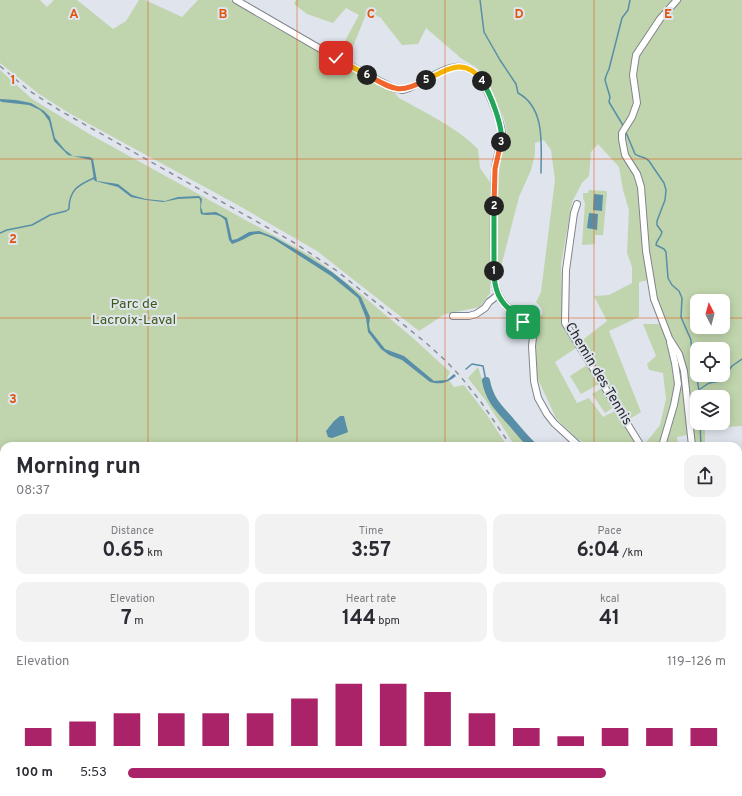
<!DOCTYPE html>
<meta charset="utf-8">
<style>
body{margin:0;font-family:Overpass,sans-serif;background:#f2f2f3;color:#2b2b33;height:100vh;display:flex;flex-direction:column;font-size:15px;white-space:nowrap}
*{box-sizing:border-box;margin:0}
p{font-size:13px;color:#7c7c81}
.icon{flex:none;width:22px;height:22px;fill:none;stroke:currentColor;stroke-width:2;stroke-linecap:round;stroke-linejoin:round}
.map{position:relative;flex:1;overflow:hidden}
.side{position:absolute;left:0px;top:442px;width:742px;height:354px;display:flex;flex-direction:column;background:#fff;border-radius:12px 12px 0 0;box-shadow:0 2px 10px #0003}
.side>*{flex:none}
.needle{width:26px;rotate:354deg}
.controls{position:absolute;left:690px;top:294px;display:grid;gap:8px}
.controls a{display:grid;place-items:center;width:40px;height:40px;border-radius:8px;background:#fff;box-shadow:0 2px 10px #0003;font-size:20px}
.pin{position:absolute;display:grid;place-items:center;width:34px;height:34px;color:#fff;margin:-17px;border-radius:8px;box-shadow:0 2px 6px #0006}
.km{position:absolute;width:20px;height:20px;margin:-10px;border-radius:50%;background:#222;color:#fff;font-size:11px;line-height:20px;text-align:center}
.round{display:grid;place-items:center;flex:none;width:42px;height:42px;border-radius:12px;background:#f2f2f3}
.summary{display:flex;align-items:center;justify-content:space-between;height:68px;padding:0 16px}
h1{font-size:22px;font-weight:700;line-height:30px}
.metrics{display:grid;grid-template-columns:repeat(3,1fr);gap:6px;height:68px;padding:4px 16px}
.metrics div{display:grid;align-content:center;border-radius:10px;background:#f2f2f3;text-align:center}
.metrics b{font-size:20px;font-weight:700}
.metrics small{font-size:11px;font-weight:400}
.metrics p{font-size:11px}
.chart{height:112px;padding:8px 16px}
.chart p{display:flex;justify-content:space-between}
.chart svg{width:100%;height:72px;margin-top:4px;stroke:#aa2369;stroke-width:6}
ul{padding:0 16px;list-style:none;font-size:13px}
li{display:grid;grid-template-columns:64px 48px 1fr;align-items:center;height:30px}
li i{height:10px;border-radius:5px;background:#aa2369}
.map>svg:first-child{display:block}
.green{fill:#c0d5ad;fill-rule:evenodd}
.water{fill:#598ea8}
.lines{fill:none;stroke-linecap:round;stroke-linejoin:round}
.stream{stroke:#598ea8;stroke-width:1.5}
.river{stroke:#598ea8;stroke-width:8}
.minor-casing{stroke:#80848d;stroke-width:8}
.minor{stroke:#fff;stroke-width:6}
.rail{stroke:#8b8f95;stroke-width:1.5;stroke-dasharray:5 5;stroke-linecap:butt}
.split-1-casing{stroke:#fff;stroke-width:8}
.split-2-casing{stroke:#fff;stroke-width:8}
.split-3-casing{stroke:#fff;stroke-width:8}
.split-4-casing{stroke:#fff;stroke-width:8}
.split-5-casing{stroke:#fff;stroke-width:8}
.split-6-casing{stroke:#fff;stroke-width:8}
.split-7-casing{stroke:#fff;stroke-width:8}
.split-1{stroke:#22a559;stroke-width:5}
.split-2{stroke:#22a559;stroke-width:5}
.split-3{stroke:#f0652b;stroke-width:5}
.split-4{stroke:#22a559;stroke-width:5}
.split-5{stroke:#f5b400;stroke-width:5}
.split-6{stroke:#f0652b;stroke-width:5}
.split-7{stroke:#f5b400;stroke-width:5}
.grid{fill:none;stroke:#de570e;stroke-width:1;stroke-opacity:0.55}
.labels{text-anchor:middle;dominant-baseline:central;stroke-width:4;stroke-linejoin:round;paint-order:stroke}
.park-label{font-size:14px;fill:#3d5916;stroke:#dfe4ed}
.street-label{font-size:14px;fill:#292b2e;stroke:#dfe4ed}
.grid-label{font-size:13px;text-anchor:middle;font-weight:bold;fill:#de570e;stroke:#dfe4ed;stroke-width:4;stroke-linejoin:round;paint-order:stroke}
</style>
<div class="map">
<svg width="742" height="796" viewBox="0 0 742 796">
<rect width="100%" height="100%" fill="#dfe4ed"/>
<g class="green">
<path d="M 0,0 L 40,0 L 47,7 L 54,0 L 77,0 L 113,29 L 126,21 L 139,0 L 145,0 L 182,17 L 198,0 L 230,0 L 271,25 L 394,92 L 399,98 C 426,113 456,127 478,149 L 480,168 L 492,185 L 490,293 L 480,307 L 445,314 L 419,331 L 317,251 L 236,204 L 69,113 L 39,94 L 0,63 Z"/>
<path d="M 296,0 L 742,0 L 742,426 L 705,428 L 705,446 L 694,446 L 692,434 L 677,437 L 678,446 L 669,446 L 668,443 L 660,446 L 644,445 L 660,425 L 666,399 L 663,373 L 649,370 L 647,364 L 656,356 L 643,324 L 665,324 L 656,299 L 653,279 L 639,282 L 639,317 L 609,331 L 641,412 L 628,420 L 580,342 L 607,321 L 594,296 L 609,295 L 632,283 L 632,267 L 627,253 L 629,210 L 623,190 L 619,167 L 598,144 L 591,152 L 589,176 L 582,183 L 572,202 L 561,265 L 563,324 L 576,348 L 555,362 L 577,403 L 589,398 L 603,417 L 617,410 L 637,446 L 589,446 L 575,437 L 556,418 L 535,373 L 534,332 L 537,316 L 542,315 C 544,309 540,306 536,302 L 541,292 L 555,180 L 551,150 L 544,140 L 535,143 L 535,154 L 531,170 L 519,197 L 498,278 L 498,190 L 500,160 L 507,133 L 504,119 L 488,83 L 482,73 L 476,67 L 462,59 L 426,28 L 418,44 L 402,45 L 380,17 L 366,14 L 352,49 L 338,54 L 359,15 L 346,8 L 333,23 L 307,14 L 294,4 ZM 697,301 L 723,301 L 723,327 L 697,327 ZM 697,349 L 723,349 L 723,375 L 697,375 ZM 697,397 L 723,397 L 723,423 L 697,423 Z"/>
<path d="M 0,70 L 32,99 L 91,135 L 313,257 L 356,290 L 414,339 L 450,372 L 447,378 L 454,387 L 464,385 L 487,415 L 507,446 L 4,446 L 4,629 L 0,630 Z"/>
<path d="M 589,190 L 606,191 L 607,192 L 603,235 L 595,235 L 595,244 L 582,245 L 585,203 L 583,198 L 583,193 L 588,193 Z"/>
<path d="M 587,365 L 599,384 L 581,394 L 570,376 Z"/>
<path d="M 478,367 L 489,400 L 526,443 L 530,446 L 515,446 L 486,401 L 468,378 Z"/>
<path d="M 602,388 L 614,407 L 605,413 L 592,394 Z"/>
<path d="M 416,792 L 432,792 L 440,796 L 411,796 Z"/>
<path d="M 675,792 L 692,792 L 699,796 L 678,796 Z"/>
</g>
<g class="water">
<path d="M 0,99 L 16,100 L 31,103 L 44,111 L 50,117 L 55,138 L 65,150 L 73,156 L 90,157 L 93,159 L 97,181 L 118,184 L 132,195 L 146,199 L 165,201 L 178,197 L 199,196 L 202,199 L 201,207 L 203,213 L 216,212 L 227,218 L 232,240 L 237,239 L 249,232 L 259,231 L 274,237 L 302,253 L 332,272 L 347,284 L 361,297 L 370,317 L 369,325 L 370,330 L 385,349 L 404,356 L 434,381 L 447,380 L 454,374 L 456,376 C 447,383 440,385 430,382 L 402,360 L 389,355 L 381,349 L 368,332 L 366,318 L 358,298 L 331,276 L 275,240 C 252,227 252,238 232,244 L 229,240 L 225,220 C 216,211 211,217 201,214 C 199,209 202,203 199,198 L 178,199 L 163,202 L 146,200 L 131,197 L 118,187 L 95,181 L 94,180 L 91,160 L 68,155 L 54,141 L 49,121 L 44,114 L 40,110 L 29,105 L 2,102 L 0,101 Z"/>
<path d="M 594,194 L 603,195 L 602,211 L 593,210 Z"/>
<path d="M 589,213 L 598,214 L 597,230 L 587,228 Z"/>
<path d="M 340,416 L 344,416 L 348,432 L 346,433 L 332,438 L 328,437 L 326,431 L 334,421 Z"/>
</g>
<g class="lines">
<g class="stream">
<path d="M 480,0 L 484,32 L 500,60 L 516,84 L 518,93 C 546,108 541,146 541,173"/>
<path d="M 624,127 L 609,102 L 610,97 L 605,80 L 606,76 L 609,69 L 622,18 L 628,10 L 630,0"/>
<path d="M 625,130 L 635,154 C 640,158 645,156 649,161 L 664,183 L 666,190 L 665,200 L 657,221 L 657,225 L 662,232 C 661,238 656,240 656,245 L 664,249 L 666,252 L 668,278 L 672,285 L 679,291 L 682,298 L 681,317 L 691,340 L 692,362 L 697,378 L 700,397"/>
<path d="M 0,233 L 7,230 L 32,225 L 50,215 L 66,211 L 69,209 C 69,190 78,185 94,178"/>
<path d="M 466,369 L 472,364 L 483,366 L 486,381"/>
<path d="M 700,389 L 709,383 L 721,381 L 732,366 L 742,359"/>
<path d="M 700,423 L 701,446"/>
</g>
<path class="river" d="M 486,381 C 490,401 499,408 512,423 C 519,431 525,439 533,446"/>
<g class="minor-casing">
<g id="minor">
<path d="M 236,0 L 336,58 L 393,88 L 403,90 L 409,88 C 425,82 445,65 462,67 C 469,68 476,73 480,78 C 487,88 502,123 502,135 C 502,145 495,159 495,171 C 493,206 494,242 494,278 C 496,294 502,307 518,314"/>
<path d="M 677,0 L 660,19 L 636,55 L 633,75 L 637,103 L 632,117 L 622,133 L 622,139 L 625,155 L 637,174 L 641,187 L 646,251 L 654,299 L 669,338 L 679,354 L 684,371 L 692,446"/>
<path d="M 577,204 L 574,213 L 566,270 L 565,323 L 641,446"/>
<circle cx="524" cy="316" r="7"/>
<path d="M 453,316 L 469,316 L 476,314 L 485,308 L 489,302 L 498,295"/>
<path d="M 528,321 L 533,337 L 532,346 L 534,381 L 538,398 L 547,414 L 554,423 L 579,446"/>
<path d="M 662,446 L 674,405 L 678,384 L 675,363 L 670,342"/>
<path d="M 738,591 L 742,588"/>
<path d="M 0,634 L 4,633"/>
<path d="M 738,649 L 742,667"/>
<path d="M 0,726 L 4,726"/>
<path d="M 738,730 L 742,734"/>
<path d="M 100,792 L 102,796"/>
<path d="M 246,792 L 251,796"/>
<path d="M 455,792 L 455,796"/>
<path d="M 607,792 L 609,796"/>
<path d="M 49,796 L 51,792"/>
<path d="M 230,796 L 236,792"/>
</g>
</g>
<use href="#minor" class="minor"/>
<g class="rail">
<path d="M 0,66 L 28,90 L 59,110 L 293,242 L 337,271 L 425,342 L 446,361 L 461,377 L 481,402 L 511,446"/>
<path d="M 738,756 L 742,761"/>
</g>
</g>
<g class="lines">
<g class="split-1-casing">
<path id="split-1" d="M 494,271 C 494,289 500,306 518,314 L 519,320 L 523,322"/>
</g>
<g class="split-2-casing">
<path id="split-2" d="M 494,206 L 494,271"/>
</g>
<g class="split-3-casing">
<path id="split-3" d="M 494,206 L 495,169 L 501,142"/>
</g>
<g class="split-4-casing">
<path id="split-4" d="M 482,81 C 490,93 504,128 501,142"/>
</g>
<g class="split-5-casing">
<path id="split-5" d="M 426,80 C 446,70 465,56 482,81"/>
</g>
<g class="split-6-casing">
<path id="split-6" d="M 367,75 C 393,89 398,95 426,80"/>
</g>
<g class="split-7-casing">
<path id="split-7" d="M 336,58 L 367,75"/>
</g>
<use href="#split-1" class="split-1"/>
<use href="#split-2" class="split-2"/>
<use href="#split-3" class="split-3"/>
<use href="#split-4" class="split-4"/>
<use href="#split-5" class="split-5"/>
<use href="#split-6" class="split-6"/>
<use href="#split-7" class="split-7"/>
</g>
<path class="grid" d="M 148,0 L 148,446M 297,0 L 297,446M 445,0 L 445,446M 594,0 L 594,446M 0,159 L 742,159M 0,318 L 697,318M 723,318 L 742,318M 0,478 L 4,478M 738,478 L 742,478M 0,637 L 4,637M 738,637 L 742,637M 148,792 L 148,796M 297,792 L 297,796M 445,792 L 445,796M 594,792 L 594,796"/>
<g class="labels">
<g class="park-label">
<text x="134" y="304">Parc de<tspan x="134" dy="16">Lacroix-Laval</tspan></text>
</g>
<g class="street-label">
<text transform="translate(598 374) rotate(59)">Chemin des Tennis</text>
</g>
</g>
<g class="grid-label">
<text x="74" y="18">A</text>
<text x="223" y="18">B</text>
<text x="371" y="18">C</text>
<text x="519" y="18">D</text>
<text x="668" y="18">E</text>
<text x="13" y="84">1</text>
<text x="13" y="243">2</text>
<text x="13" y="403">3</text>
</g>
</svg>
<div class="controls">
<a><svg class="needle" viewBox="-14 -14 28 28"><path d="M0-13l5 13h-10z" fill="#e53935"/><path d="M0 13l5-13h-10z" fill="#7c7c81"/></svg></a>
<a><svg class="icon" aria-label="locate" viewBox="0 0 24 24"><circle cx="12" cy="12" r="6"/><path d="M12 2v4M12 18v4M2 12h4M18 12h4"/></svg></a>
<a><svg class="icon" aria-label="layers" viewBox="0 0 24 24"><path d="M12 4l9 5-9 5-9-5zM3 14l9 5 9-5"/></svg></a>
</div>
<div class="pin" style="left:523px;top:322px;background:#1e9e55"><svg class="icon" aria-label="arrive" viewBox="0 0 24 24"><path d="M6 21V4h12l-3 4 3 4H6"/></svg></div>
<div class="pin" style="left:336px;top:58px;background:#d93025"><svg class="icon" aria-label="check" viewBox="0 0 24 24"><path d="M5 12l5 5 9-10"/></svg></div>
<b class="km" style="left:494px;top:271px">1</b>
<b class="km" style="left:494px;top:206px">2</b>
<b class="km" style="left:501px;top:142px">3</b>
<b class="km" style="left:482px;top:81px">4</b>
<b class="km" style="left:426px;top:80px">5</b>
<b class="km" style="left:367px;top:75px">6</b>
<section class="side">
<div class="summary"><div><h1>Morning run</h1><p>08:37</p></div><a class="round"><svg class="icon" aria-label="share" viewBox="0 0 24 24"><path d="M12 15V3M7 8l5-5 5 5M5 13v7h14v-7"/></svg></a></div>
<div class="metrics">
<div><p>Distance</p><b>0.65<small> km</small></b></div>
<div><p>Time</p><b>3:57</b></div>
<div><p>Pace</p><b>6:04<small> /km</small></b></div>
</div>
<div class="metrics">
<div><p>Elevation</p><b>7<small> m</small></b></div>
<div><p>Heart rate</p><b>144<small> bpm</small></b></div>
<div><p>kcal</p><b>41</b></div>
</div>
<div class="chart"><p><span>Elevation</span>119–126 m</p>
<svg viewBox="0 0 160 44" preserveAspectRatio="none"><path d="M5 44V33M15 44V29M25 44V24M35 44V24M45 44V24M55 44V24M65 44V15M75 44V6M85 44V6M95 44V11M105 44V24M115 44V33M125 44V38M135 44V33M145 44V33M155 44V33"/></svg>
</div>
<ul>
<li><b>100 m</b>5:53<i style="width:80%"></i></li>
</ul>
</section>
</div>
